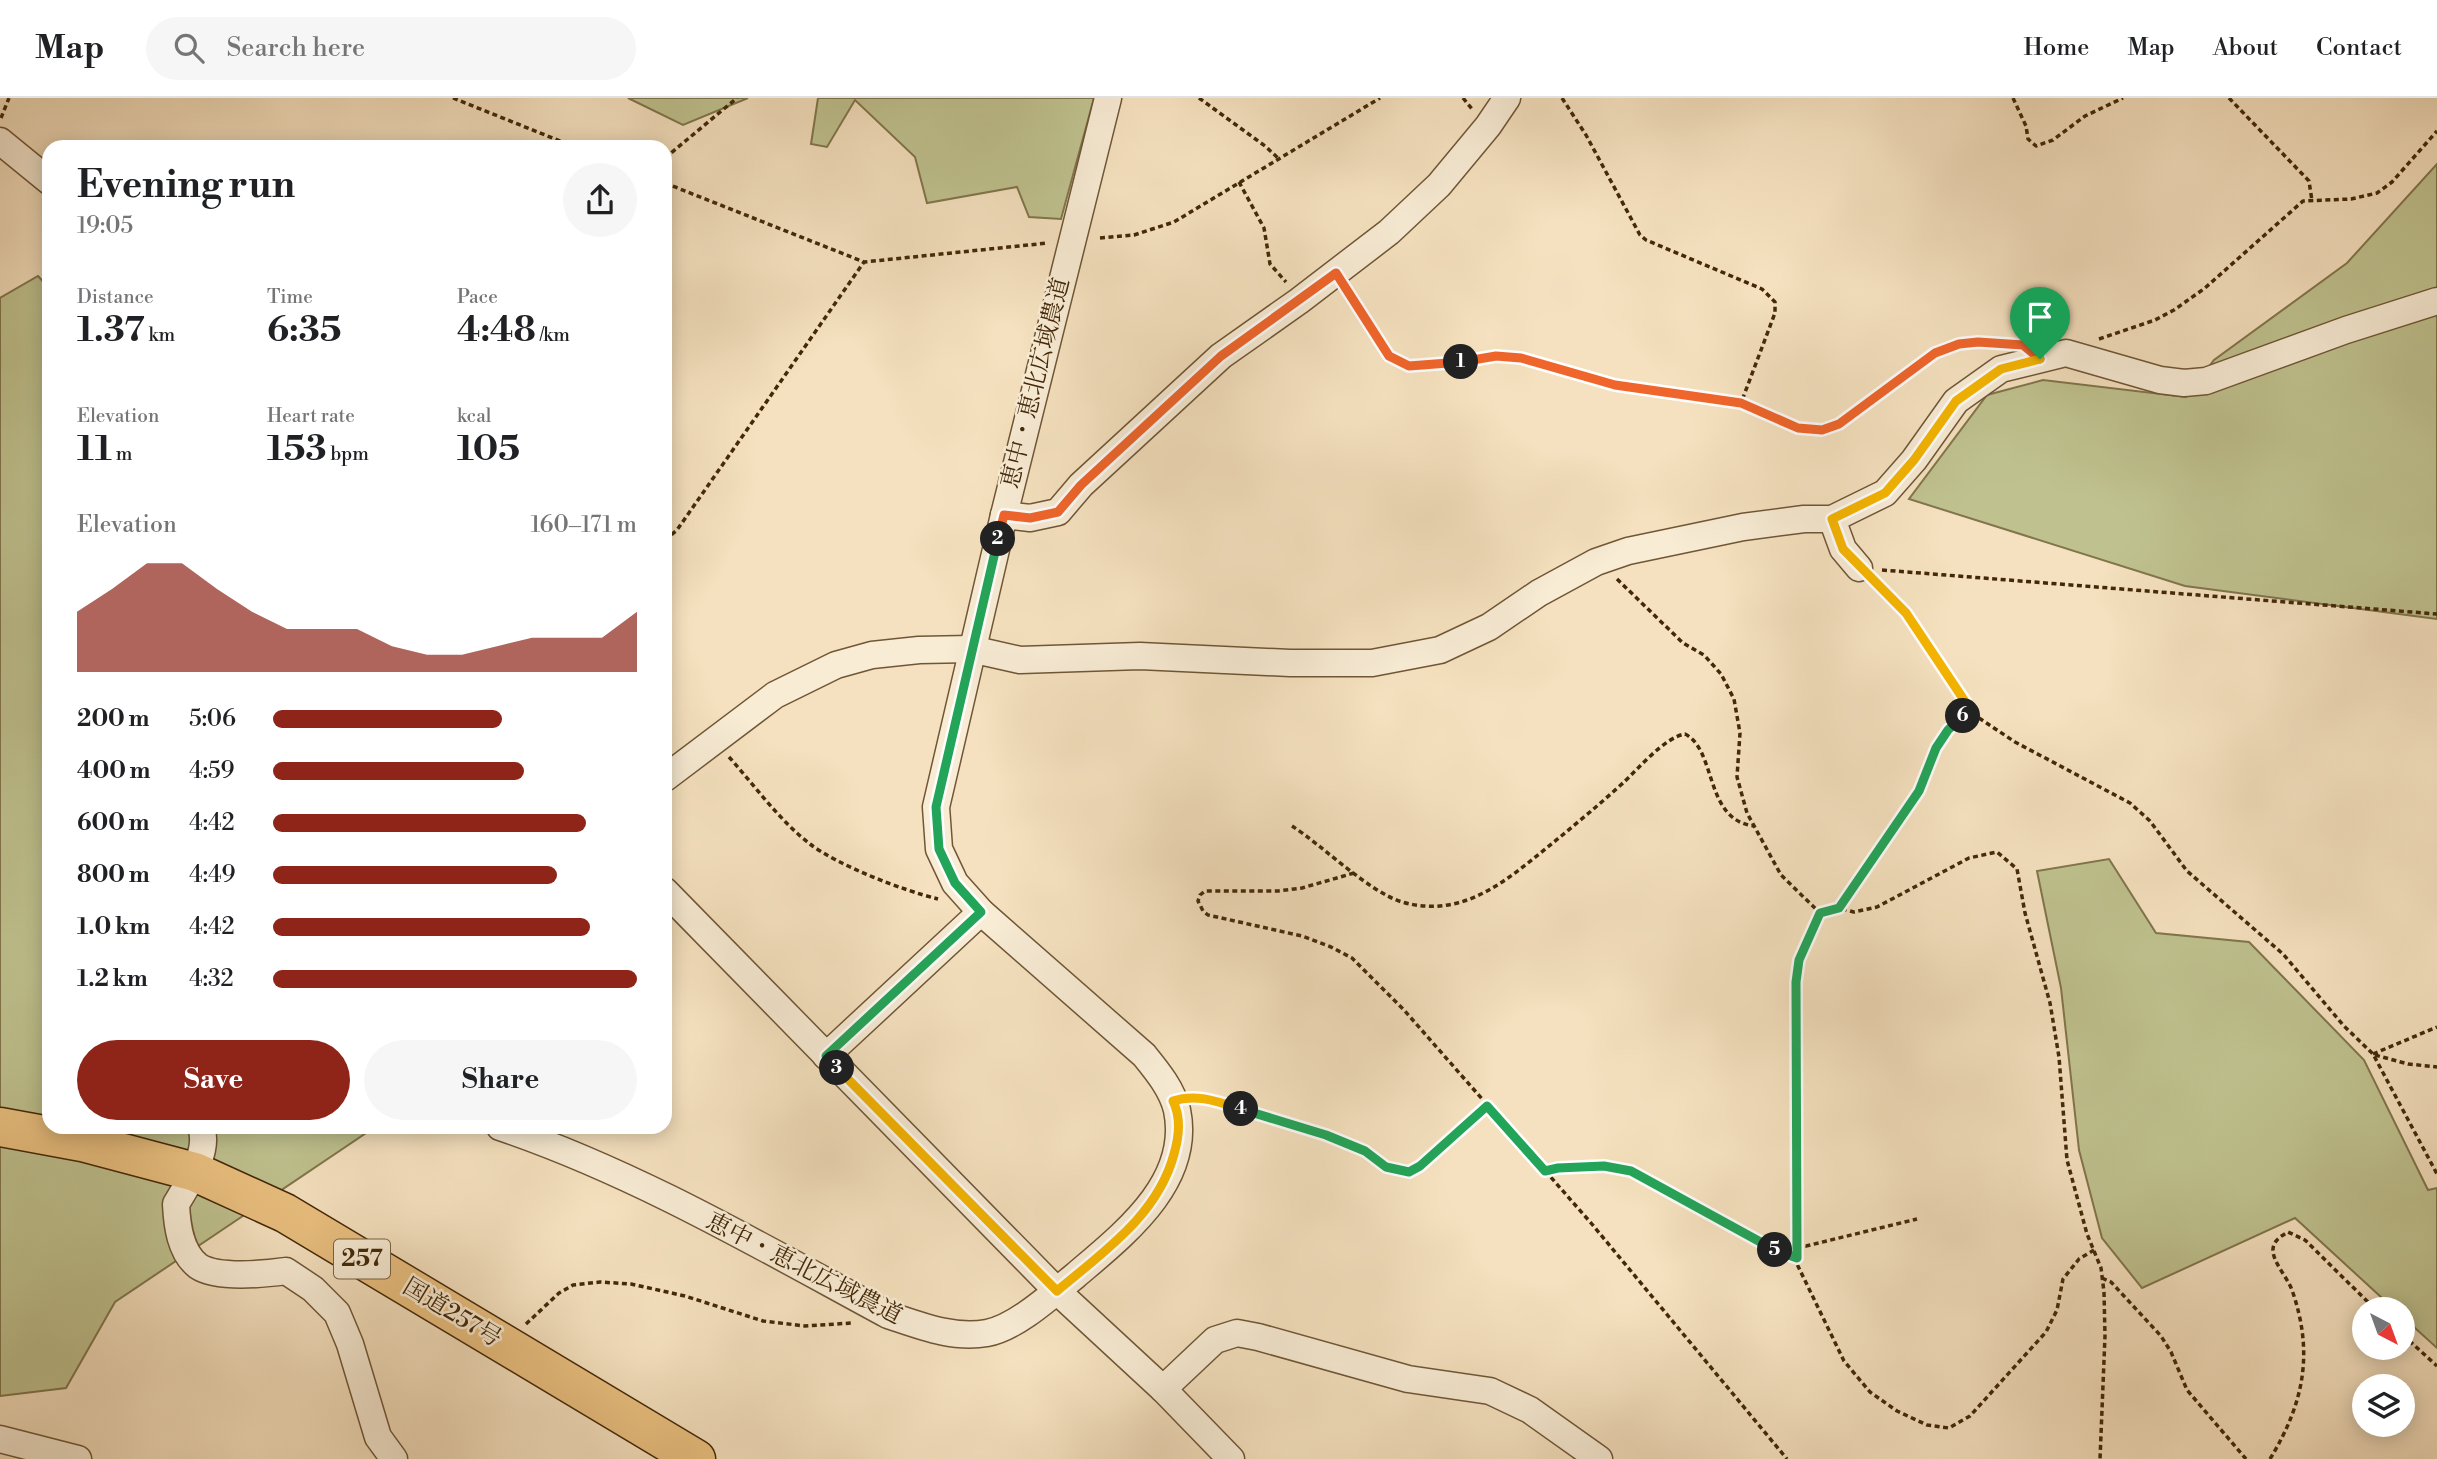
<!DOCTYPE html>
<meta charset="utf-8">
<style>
body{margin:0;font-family:"Libre Bodoni","Noto Serif JP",serif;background:#f6f6f6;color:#202124;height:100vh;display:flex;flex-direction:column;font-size:26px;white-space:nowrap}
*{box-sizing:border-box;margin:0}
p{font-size:23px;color:#757577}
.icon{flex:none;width:38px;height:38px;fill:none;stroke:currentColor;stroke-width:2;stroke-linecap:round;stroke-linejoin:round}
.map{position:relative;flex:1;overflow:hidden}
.drawer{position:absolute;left:42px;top:42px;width:630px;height:994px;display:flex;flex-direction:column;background:#fff;border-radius:21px;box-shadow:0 4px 18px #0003}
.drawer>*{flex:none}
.needle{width:46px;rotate:139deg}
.buttons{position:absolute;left:2352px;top:1199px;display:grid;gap:14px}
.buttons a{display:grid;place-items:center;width:63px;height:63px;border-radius:50%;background:#fff;box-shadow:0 4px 18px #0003;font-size:35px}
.pin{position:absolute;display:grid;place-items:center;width:60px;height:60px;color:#fff;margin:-72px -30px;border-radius:50% 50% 50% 0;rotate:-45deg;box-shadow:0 0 7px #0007}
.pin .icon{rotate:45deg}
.km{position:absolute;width:35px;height:35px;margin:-18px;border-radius:50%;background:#222;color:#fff;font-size:19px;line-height:35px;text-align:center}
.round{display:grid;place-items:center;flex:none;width:74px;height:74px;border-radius:37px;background:#f6f6f6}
.head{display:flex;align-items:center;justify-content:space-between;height:119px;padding:0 35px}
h1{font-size:38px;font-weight:700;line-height:52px}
.stats{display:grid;grid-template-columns:repeat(3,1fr);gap:10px;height:119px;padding:7px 35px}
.stats div{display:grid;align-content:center}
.stats b{font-size:35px;font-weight:700}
.stats small{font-size:19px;font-weight:400}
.stats p{font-size:19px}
.chart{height:196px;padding:14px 35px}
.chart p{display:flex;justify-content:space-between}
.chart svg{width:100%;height:126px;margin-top:7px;fill:#8f2418;opacity:.7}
.action{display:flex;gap:14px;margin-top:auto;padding:14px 35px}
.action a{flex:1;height:80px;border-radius:42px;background:#8f2418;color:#fff;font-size:28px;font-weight:700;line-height:80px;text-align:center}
.action a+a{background:#f6f6f6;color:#202124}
ul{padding:0 35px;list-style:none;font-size:23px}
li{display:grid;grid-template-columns:112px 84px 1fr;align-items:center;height:52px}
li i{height:18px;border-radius:9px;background:#8f2418}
header{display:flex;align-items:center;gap:42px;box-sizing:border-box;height:98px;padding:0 35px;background:#fff;border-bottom:2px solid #e0e0e0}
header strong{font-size:33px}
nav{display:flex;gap:38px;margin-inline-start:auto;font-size:24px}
.search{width:490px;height:63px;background:#f6f6f6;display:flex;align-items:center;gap:18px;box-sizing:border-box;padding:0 24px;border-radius:38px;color:#757577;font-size:26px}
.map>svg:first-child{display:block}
.green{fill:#bfc28f;stroke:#81754c;stroke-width:2}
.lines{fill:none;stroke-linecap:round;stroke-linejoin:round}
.minor-casing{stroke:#705636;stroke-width:29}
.highway-casing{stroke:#432808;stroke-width:41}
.path{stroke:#432808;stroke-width:3.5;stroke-dasharray:5 3.5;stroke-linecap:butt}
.minor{stroke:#f8ecd5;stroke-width:26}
.highway{stroke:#eac080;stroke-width:38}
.split-1-casing{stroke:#fff;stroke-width:14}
.split-2-casing{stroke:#fff;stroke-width:14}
.split-3-casing{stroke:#fff;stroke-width:14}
.split-4-casing{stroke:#fff;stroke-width:14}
.split-5-casing{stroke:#fff;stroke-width:14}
.split-6-casing{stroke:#fff;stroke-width:14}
.split-7-casing{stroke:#fff;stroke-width:14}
.split-1{stroke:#f0652b;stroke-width:9}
.split-2{stroke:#f0652b;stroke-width:9}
.split-3{stroke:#22a559;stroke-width:9}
.split-4{stroke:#f5b400;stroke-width:9}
.split-5{stroke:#22a559;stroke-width:9}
.split-6{stroke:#22a559;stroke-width:9}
.split-7{stroke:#f5b400;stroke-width:9}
.labels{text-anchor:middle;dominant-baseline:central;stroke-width:5;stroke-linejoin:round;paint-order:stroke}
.shield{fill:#f8ecd5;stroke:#796346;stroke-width:2}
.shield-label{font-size:23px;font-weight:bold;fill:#432808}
.street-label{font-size:24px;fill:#432808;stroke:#f8ecd5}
</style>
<header>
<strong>Map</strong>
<div class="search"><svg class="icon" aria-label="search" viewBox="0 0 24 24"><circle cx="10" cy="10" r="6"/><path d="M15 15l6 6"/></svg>Search here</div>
<nav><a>Home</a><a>Map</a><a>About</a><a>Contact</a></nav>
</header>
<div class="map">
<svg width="2437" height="1361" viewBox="0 0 2437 1361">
<rect width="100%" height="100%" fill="#f5e1bf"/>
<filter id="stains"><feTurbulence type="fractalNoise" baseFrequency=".00286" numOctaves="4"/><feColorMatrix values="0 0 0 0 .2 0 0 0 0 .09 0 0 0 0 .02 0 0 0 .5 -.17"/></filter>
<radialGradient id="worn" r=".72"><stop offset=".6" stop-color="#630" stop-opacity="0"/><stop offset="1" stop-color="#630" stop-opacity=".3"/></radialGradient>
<g class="green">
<path d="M 628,0 L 748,0 L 683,27 Z"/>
<path d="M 818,0 L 1094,0 L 1061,121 L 1029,119 L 1017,89 L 927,105 L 915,59 L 855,2 L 827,49 L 811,46 Z"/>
<path d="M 2437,66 L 2437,521 L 2185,488 L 1909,401 L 1987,297 L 2043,282 L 2186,299 L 2214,262 L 2347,165 Z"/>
<path d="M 38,178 L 49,190 L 49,1029 L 375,1029 L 115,1204 L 66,1290 L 0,1298 L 0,200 Z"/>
<path d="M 2109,761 L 2156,835 L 2249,844 L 2364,962 L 2428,1092 L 2437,1090 L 2437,1250 L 2403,1219 L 2403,1211 L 2394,1211 L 2295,1120 L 2142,1190 L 2102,1140 L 2079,1052 L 2061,890 L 2037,773 Z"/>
</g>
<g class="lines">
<g class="minor-casing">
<g id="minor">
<path d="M 0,43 L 49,83"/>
<path d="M 1004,417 L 1030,420 L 1058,414 L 1081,387 L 1221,258 L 1299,203 L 1389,134 L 1439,87 L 1488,28 L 1507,0"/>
<path d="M 1832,421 L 1843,451 L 1859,470"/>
<path d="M 665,680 L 775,597 L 836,567 L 872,557 L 919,552 L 971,551 L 1020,562 L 1140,558 L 1290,565 L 1372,565 L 1440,552 L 1489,529 L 1539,495 L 1596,464 L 1628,453 L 1743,429 L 1804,421 L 1832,421 L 1885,395 L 1914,362 L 1956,303 L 2001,271 L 2066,255 L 2160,282 L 2184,285 L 2206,283 L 2346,232 L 2437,203"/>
<path d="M 665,793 L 1057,1193 L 1163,1291 L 1231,1361"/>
<path d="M 826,958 L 981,814"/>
<path d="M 201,1029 C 210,1053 188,1086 176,1106 C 177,1127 180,1154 198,1168 C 217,1181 264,1176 286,1173 L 313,1191 L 337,1215 L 350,1246 L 378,1339 L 394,1361"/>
<path d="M 500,1029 C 636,1075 762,1149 888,1217 C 921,1228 953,1241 987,1235 C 1016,1230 1054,1195 1076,1177 C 1124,1136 1192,1084 1177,1012 C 1172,991 1157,973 1144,957 L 981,814 L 955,785 L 939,751 L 936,709 L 1004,417 L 1108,0"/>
<path d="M 1163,1291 L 1215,1242 L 1237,1235 L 1258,1239 L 1408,1281 L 1490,1293 L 1530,1312 L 1599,1361"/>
<path d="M 0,1341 L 78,1361"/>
</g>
</g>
<g class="highway-casing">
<path id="highway" d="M 0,1029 L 82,1044 L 195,1074 L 285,1115 L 696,1361"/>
</g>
<g class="path">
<path d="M 453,0 L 575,49"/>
<path d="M 1199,0 L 1265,48 L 1278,60"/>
<path d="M 1463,0 L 1472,11"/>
<path d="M 1562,0 L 1586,37 L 1640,137 L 1646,142 L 1762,191 L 1775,204 L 1775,215 L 1741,305"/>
<path d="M 2013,0 L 2026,28 L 2028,41 L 2036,48 L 2053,42 L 2085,18 L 2123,0"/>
<path d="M 2229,0 L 2309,83 L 2312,103"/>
<path d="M 1,20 L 9,0"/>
<path d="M 665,60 L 737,0"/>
<path d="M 1239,84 L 1264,130 L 1270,166 L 1286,184"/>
<path d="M 665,85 L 864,164 L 1048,145"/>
<path d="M 1100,140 L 1134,137 L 1174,124 L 1380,0"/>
<path d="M 1349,195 C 1361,214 1382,258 1403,266 C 1433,278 1487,253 1525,261 C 1556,268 1586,282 1617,287 C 1657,294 1699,296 1739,305 C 1780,314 1792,342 1839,326 C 1871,302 1922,256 1958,246 C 1972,242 1987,244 2001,245"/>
<path d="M 2099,241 L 2155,222 L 2174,212 L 2205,190 L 2303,103 L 2351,101 L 2377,95 L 2392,84 L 2437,33"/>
<path d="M 665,442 L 677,432 L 864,164"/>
<path d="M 1882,472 L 2437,516"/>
<path d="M 1617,481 L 1683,545 L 1704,557 L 1721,576 L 1734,601 L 1740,635 L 1737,679 L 1747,715 L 1781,777 L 1820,815 L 1839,810 L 1854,814 L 1877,809 L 1969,760 L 1997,754 L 2017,771 L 2025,815 L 2050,905 L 2059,959 L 2067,1062 L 2087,1136 L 2101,1170 L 2104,1194 L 2105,1238 L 2100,1361"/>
<path d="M 1876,486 L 1906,515 L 1964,605 L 1979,620 L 2015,644 L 2130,705 L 2150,723 L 2187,773 L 2283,856 L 2344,928 L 2373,956 L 2437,1076"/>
<path d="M 729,659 C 755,688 779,722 810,746 C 839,768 902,792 938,801"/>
<path d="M 1292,728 C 1323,748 1369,794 1402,804 C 1465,822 1509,780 1554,744 C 1577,725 1600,706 1623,685 C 1638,671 1665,639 1685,636 C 1717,652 1704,722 1754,728"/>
<path d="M 1354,775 L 1302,790 L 1278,793 L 1205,793 L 1200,797 L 1198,803 L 1203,813 L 1208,817 L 1302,838 L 1331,849 L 1352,860 L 1404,912 L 1591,1125 L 1787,1361"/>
<path d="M 1839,809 L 1919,693 L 1935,650 L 1948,632 L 1970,611"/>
<path d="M 1820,815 L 1799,862 L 1796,884 L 1796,1164 L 1844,1263 L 1870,1294 L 1897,1313 L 1927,1327 L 1949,1330 L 1970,1318 L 2046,1234 L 2057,1212 L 2063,1181 L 2079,1161 L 2094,1152"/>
<path d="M 2373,956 L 2437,929"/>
<path d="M 2375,957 L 2408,966 L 2437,969"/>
<path d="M 1196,1000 L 1206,1001 C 1258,1016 1314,1027 1362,1052 C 1385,1063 1392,1083 1420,1068 L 1487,1008"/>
<path d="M 1545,1073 C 1566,1065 1609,1066 1631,1073 L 1785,1157 L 1797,1160"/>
<path d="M 1797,1147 L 1806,1148 L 1917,1121"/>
<path d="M 2102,1180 L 2111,1184 L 2161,1238 L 2171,1254 L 2187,1292 L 2246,1361"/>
<path d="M 526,1226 L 559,1195 L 573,1187 L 600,1184 L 631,1186 L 685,1198 L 763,1223 L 805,1228 L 852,1225"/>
<path d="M 2403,1237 L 2437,1268"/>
<path d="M 2270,1361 C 2304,1305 2314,1255 2292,1192 C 2287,1179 2275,1167 2273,1154 C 2272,1143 2281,1138 2288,1134 L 2305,1142 L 2375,1211"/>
</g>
<use href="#minor" class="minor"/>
<use href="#highway" class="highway"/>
</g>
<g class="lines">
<g class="split-1-casing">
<path id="split-1" d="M 1461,264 L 1496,258 L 1521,260 L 1615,287 L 1741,305 L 1798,330 L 1822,332 L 1839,326 L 1935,255 L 1959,246 L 1978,244 L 2023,247 L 2040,261"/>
</g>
<g class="split-2-casing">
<path id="split-2" d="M 998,441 L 1004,417 L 1030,420 L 1058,414 L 1081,387 L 1221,258 L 1336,175 L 1389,258 L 1409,268 L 1461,264"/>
</g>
<g class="split-3-casing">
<path id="split-3" d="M 837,970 L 826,958 L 981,814 L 955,785 L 939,751 L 936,709 L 998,441"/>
</g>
<g class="split-4-casing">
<path id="split-4" d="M 837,970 L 1057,1193 C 1103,1154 1158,1117 1174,1056 C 1179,1039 1181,1019 1173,1003 C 1196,995 1219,1004 1241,1011"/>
</g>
<g class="split-5-casing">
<path id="split-5" d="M 1241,1011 L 1326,1037 L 1365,1053 L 1386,1069 L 1409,1074 L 1420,1068 L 1487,1008 L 1545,1073 L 1558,1070 L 1604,1068 L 1631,1073 L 1775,1152"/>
</g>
<g class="split-6-casing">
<path id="split-6" d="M 1775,1152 L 1797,1160 L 1796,884 L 1799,862 L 1820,815 L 1839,810 L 1919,693 L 1936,650 L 1948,632 L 1963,618"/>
</g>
<g class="split-7-casing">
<path id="split-7" d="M 1963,618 L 1970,611 L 1906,515 L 1843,451 L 1832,421 L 1885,395 L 1914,362 L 1956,303 L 2001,271 L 2040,261"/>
</g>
<use href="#split-1" class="split-1"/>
<use href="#split-2" class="split-2"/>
<use href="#split-3" class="split-3"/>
<use href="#split-4" class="split-4"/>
<use href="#split-5" class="split-5"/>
<use href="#split-6" class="split-6"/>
<use href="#split-7" class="split-7"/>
</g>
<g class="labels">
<rect class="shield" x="334" y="1141.5" width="56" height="39" rx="5"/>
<g class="shield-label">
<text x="362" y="1161">257</text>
</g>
<g class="street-label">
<text transform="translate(1036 285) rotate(-76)">恵中・恵北広域農道</text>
<text transform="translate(804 1171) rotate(27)">恵中・恵北広域農道</text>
<text transform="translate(452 1215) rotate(31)">国道257号</text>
</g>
</g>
<rect width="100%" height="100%" filter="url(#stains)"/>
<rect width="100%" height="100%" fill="url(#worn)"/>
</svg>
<div class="buttons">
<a><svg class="needle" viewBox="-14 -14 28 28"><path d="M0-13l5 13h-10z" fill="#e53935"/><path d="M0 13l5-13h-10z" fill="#757577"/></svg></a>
<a><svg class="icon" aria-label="layers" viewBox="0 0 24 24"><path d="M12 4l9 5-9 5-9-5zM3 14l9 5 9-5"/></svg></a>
</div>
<div class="pin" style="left:2040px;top:261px;background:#1e9e55"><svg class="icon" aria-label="arrive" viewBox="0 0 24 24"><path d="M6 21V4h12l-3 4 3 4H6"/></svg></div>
<b class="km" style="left:1461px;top:264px">1</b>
<b class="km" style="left:998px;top:441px">2</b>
<b class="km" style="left:837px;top:970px">3</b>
<b class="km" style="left:1241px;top:1011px">4</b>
<b class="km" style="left:1775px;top:1152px">5</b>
<b class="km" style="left:1963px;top:618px">6</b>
<section class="drawer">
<div class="head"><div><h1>Evening run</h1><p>19:05</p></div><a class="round"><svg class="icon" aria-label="share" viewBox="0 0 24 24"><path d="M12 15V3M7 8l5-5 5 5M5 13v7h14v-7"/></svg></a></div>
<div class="stats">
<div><p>Distance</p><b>1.37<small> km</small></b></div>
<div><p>Time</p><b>6:35</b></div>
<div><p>Pace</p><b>4:48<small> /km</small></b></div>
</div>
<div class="stats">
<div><p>Elevation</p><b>11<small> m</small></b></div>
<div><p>Heart rate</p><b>153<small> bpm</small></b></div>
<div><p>kcal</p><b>105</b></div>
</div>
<div class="chart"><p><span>Elevation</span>160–171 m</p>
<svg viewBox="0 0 160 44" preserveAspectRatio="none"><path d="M0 44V23L10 15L20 6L30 6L40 15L50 23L60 29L70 29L80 29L90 35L100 38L110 38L120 35L130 32L140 32L150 32L160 23V44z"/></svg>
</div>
<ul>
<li><b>200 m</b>5:06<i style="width:63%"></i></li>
<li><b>400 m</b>4:59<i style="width:69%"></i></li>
<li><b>600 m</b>4:42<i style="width:86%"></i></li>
<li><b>800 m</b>4:49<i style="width:78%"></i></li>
<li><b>1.0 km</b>4:42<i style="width:87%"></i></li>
<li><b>1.2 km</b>4:32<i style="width:100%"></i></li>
</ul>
<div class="action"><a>Save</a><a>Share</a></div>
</section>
</div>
